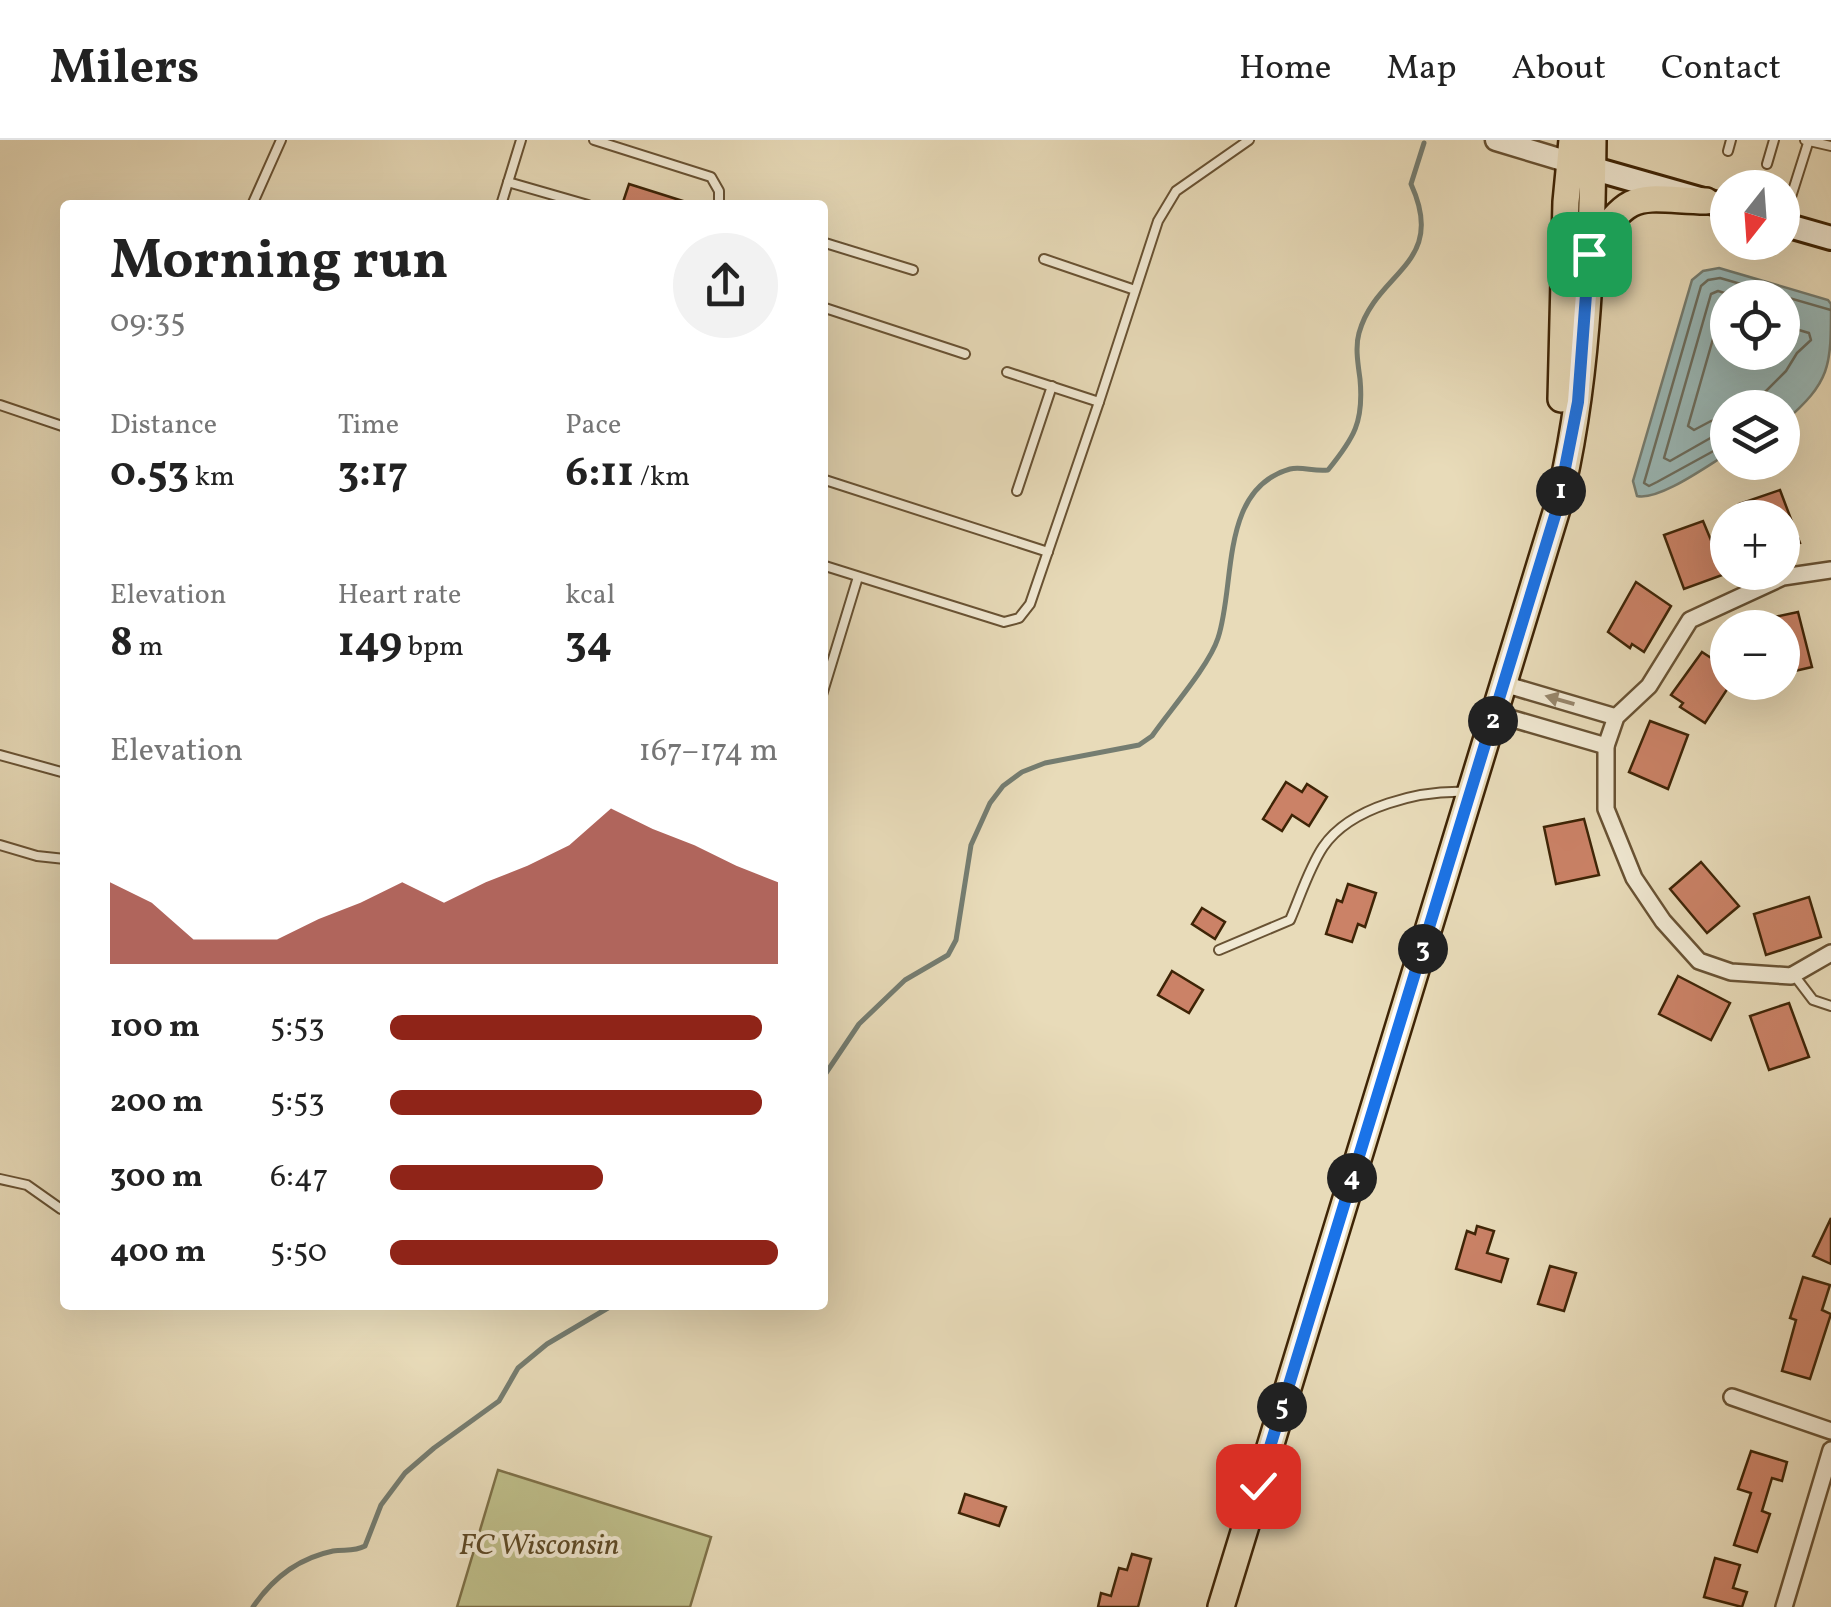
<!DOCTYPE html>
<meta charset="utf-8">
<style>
body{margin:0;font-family:Vollkorn,serif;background:#f2f2f2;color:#222;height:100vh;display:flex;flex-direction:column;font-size:38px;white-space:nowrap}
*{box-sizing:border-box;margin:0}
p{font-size:32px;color:#767676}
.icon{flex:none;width:55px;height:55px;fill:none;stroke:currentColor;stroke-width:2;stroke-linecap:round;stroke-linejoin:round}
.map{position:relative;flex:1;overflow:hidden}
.details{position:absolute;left:60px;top:60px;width:768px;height:1110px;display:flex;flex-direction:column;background:#fff;border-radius:10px;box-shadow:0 10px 40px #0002}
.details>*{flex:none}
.needle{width:65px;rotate:197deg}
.tools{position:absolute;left:1710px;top:30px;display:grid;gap:20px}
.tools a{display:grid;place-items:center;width:90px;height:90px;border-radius:50%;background:#fff;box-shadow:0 10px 40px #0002;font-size:50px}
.pin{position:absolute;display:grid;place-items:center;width:85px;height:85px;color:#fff;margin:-42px;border-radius:20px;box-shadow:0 5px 15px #0006}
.km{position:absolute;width:50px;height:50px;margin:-25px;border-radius:50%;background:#222;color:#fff;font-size:28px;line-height:50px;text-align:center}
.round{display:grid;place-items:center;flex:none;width:105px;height:105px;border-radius:52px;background:#f2f2f2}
.overview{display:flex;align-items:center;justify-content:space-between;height:170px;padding:0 50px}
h1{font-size:55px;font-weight:700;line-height:75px}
.metrics{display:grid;grid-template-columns:repeat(3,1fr);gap:15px;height:170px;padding:10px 50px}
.metrics div{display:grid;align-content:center}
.metrics b{font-size:42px;font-weight:700}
.metrics small{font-size:28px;font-weight:400}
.metrics p{font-size:28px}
.chart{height:280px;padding:20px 50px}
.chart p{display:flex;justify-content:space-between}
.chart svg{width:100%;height:180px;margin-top:10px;fill:#8f2418;opacity:.7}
ul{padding:0 50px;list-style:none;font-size:32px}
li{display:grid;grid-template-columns:160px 120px 1fr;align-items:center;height:75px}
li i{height:25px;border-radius:12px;background:#8f2418}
header{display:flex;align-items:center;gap:60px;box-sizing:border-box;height:140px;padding:0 50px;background:#fff;border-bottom:2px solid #e0e0e0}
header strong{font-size:48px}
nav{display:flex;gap:55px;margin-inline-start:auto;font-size:35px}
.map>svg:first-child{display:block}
.green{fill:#bebe8a;stroke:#7e7148;stroke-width:2.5}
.water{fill:#9ab9b8;stroke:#757d71;stroke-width:2.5;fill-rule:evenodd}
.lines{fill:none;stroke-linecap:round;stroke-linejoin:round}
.shore{stroke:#6c6e5f;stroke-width:2.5}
.stream{stroke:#757d71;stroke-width:5}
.building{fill:#cb8267;stroke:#3e2406;stroke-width:2.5}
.service-casing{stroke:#685233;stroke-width:12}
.minor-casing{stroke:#685233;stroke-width:20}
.tertiary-casing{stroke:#685233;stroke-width:25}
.secondary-casing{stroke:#3e2406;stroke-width:28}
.primary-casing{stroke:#3e2406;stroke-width:30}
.service{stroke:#f0e8d2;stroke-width:8}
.minor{stroke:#f0e8d2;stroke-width:15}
.tertiary{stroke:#f0e8d2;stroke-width:20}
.secondary{stroke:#f0e8d2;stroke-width:22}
.primary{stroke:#e8dbb9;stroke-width:25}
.oneway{fill:#97866c}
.route-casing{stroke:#fff;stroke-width:20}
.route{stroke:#1a73e8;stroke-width:12}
.labels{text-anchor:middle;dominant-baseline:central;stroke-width:8;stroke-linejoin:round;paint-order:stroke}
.park-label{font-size:30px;font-style:italic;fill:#5e4a27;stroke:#f0e8d2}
</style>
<header>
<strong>Milers</strong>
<nav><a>Home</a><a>Map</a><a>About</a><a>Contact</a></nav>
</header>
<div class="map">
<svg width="1831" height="1467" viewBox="0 0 1831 1467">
<rect width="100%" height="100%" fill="#e8dbb9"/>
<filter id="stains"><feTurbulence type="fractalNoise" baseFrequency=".002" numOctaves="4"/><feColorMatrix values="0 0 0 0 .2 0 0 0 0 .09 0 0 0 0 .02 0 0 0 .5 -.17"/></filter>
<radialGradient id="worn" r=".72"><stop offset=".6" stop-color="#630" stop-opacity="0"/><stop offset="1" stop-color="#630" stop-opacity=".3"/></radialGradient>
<path class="green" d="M 498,1330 L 711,1397 L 690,1467 L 457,1467 Z"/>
<path class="water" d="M 1719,128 L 1828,160 L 1831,164 C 1831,228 1831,241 1783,283 L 1782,268 L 1728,268 L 1727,314 C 1707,326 1659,361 1637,356 L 1633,341 L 1692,140 L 1703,131 ZM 1728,158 L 1782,158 L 1782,212 L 1728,212 Z"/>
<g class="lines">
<g class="shore">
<path d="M 1728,169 L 1721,171 L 1688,286 L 1694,290 L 1711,281 L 1728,279"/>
<path d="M 1749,268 L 1786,231 L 1797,213 L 1811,200 L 1809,193 L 1782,185"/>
<path d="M 1728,294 L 1714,296 L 1670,321 L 1664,318 L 1711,154 L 1718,151 L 1741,158"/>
<path d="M 1728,306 L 1719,308 L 1657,342 L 1649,346 L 1644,343 L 1701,146 L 1708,140 L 1720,138 L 1831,170"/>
</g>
<g class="stream">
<path d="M 822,939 L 859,884 L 905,840 L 948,815 L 956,800 L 971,705 L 990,663 L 1003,646 L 1022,632 L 1045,623 L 1139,605 L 1152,596 C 1170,570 1209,526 1218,498 C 1236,444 1219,349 1290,329 C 1302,326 1314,332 1328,330 C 1354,298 1364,282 1360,239 C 1358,224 1355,207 1359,193 C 1376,131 1448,125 1411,44 L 1424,3"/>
<path d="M 253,1467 C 272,1439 299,1418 333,1411 C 344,1409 354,1412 365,1406 L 381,1365 L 405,1333 L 434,1308 L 499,1261 L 518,1228 L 547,1204 L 613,1165"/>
</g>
</g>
<g class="building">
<path d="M 629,44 L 686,62 L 686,65 L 622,65 Z"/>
<path d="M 1780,350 L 1800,403 L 1782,409 L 1782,378 L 1744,378 L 1739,364 Z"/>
<path d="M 1703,381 L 1725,434 L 1684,449 L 1664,395 Z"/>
<path d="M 1636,442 L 1671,466 L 1644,512 L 1632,504 L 1630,508 L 1608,492 Z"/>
<path d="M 1798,472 L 1812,527 L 1782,534 L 1782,488 L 1751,488 L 1751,482 Z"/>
<path d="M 1702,512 L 1728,529 L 1728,548 L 1705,583 L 1680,567 L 1683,563 L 1671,555 Z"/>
<path d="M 1650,581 L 1688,595 L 1668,649 L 1629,632 Z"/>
<path d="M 1286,642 L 1302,652 L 1307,644 L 1327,657 L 1309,686 L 1292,675 L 1282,691 L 1263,679 Z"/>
<path d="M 1584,679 L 1599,735 L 1556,744 L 1544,687 Z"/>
<path d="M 1701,722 L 1739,766 L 1707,793 L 1670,749 Z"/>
<path d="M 1348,744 L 1376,753 L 1365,787 L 1358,784 L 1352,802 L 1326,794 L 1337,760 L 1342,762 Z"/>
<path d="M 1809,757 L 1821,797 L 1766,815 L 1754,774 Z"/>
<path d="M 1202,768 L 1225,782 L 1215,799 L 1192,784 Z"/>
<path d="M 1172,831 L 1203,850 L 1189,873 L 1158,855 Z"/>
<path d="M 1678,836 L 1730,863 L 1711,900 L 1659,874 Z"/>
<path d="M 1789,863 L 1809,917 L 1769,930 L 1750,876 Z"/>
<path d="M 1831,1078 L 1831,1124 L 1813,1116 Z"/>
<path d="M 1477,1086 L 1494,1091 L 1487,1113 L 1508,1119 L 1501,1142 L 1456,1129 L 1467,1091 L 1475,1094 Z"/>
<path d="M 1550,1126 L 1576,1133 L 1564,1171 L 1538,1164 Z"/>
<path d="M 1803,1137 L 1830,1145 L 1822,1170 L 1831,1174 L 1810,1239 L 1782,1231 L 1796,1180 L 1790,1178 Z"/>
<path d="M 1751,1311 L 1787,1322 L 1782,1341 L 1772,1338 L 1762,1371 L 1770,1374 L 1757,1412 L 1734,1405 L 1751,1353 L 1738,1349 Z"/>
<path d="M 965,1354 L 1006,1367 L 999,1386 L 959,1373 Z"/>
<path d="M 1132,1414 L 1151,1419 L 1138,1467 L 1098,1467 L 1101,1453 L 1111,1456 L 1119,1428 L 1127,1430 Z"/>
<path d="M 1715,1418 L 1740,1425 L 1733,1448 L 1747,1452 L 1742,1467 L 1704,1457 Z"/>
</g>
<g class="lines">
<g class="service-casing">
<g id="service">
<path d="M 594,0 L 711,37 L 719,51 L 719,65"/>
<path d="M 1805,0 L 1831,6"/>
<path d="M 1728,11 L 1731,0"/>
<path d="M 1767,24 L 1774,0"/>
<path d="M 508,42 L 588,65"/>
<path d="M 252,65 L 281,0"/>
<path d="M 501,65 L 521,0"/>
<path d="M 1784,79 L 1809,0"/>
<path d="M 822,102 L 913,130"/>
<path d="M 1044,119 L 1135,150"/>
<path d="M 822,167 L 965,214"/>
<path d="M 1007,232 L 1099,262 L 1158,81 L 1176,51 L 1249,0"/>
<path d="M 0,265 L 65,287"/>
<path d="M 822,339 L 1048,412"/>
<path d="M 1017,351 L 1052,246"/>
<path d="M 822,425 L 1004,482 L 1019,478 L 1030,464 L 1099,262"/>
<path d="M 822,555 L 858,437"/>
<path d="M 0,615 L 65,633"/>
<path d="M 0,705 L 37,716 L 65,719"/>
<path d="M 1219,810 L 1290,780 C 1300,757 1309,728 1323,707 C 1351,666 1421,650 1467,652"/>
<path d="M 1794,835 L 1813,860 L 1831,866"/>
<path d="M 0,1039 L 27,1045 L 61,1069 L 65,1068"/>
</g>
</g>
<g class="minor-casing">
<g id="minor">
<path d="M 1831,430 L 1783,437 L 1690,480 L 1649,546 L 1616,577 L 1606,606 L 1606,669 L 1634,738 L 1663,781 L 1699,821 L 1731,832 L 1791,836 L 1831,813"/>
<path d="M 1504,544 L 1616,577"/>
<path d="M 1496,574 L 1606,606"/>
<path d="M 1732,1257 L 1831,1291"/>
<path d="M 1784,1467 L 1831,1310"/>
</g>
</g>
<g class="tertiary-casing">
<path id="tertiary" d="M 1496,0 L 1569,22"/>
</g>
<g class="secondary-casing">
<g id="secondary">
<path d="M 1577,24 L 1728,67"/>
<path d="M 1782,84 L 1831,98"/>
</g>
</g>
<g class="primary-casing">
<g id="primary">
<path d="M 1592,109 C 1631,47 1638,59 1706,61"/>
<path d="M 1561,259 L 1566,62 L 1572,0"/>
<path d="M 1221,1467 L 1557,369 C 1587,249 1592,123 1593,0"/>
</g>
</g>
<use href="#service" class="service"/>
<use href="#minor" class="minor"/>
<use href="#tertiary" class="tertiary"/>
<use href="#secondary" class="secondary"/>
<use href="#primary" class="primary"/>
</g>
<defs><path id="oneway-solid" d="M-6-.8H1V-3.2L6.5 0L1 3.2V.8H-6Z" transform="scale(2.5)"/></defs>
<use class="oneway" href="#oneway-solid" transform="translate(1560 560) rotate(-164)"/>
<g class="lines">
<g class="route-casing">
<path id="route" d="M 1258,1346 L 1557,369 L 1578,262 L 1589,114"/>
</g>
<use href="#route" class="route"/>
</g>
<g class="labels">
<g class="park-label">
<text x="539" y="1406">FC Wisconsin</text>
</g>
</g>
<rect width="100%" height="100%" filter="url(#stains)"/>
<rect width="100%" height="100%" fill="url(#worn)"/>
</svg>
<div class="tools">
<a><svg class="needle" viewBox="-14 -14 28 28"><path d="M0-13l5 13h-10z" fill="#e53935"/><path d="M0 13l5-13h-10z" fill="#767676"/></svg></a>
<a><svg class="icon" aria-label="locate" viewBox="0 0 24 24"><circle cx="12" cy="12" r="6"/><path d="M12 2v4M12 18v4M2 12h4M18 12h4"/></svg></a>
<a><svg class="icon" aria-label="layers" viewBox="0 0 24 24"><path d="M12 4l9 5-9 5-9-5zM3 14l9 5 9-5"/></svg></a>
<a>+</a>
<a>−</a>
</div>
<div class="pin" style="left:1589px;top:114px;background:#1e9e55"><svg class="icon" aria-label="arrive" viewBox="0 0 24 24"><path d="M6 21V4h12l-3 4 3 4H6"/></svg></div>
<div class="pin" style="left:1258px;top:1346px;background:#d93025"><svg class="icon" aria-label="check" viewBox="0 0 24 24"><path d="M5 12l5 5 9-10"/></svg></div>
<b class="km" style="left:1561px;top:351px">1</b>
<b class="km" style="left:1493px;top:581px">2</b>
<b class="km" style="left:1423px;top:809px">3</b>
<b class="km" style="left:1352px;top:1038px">4</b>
<b class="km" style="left:1282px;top:1267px">5</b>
<section class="details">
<div class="overview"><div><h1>Morning run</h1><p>09:35</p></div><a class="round"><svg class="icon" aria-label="share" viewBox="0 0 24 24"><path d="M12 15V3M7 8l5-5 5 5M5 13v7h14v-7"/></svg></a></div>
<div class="metrics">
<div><p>Distance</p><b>0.53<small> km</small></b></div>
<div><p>Time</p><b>3:17</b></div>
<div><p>Pace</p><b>6:11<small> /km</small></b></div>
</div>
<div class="metrics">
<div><p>Elevation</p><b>8<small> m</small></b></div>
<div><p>Heart rate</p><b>149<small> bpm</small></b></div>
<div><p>kcal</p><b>34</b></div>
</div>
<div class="chart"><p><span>Elevation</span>167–174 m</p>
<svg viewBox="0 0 160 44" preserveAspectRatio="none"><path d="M0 44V24L10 29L20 38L30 38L40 38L50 33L60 29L70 24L80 29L90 24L100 20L110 15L120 6L130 11L140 15L150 20L160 24V44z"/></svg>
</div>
<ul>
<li><b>100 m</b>5:53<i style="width:96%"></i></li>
<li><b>200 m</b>5:53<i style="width:96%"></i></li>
<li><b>300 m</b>6:47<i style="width:55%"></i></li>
<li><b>400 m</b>5:50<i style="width:100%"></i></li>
</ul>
</section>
</div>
